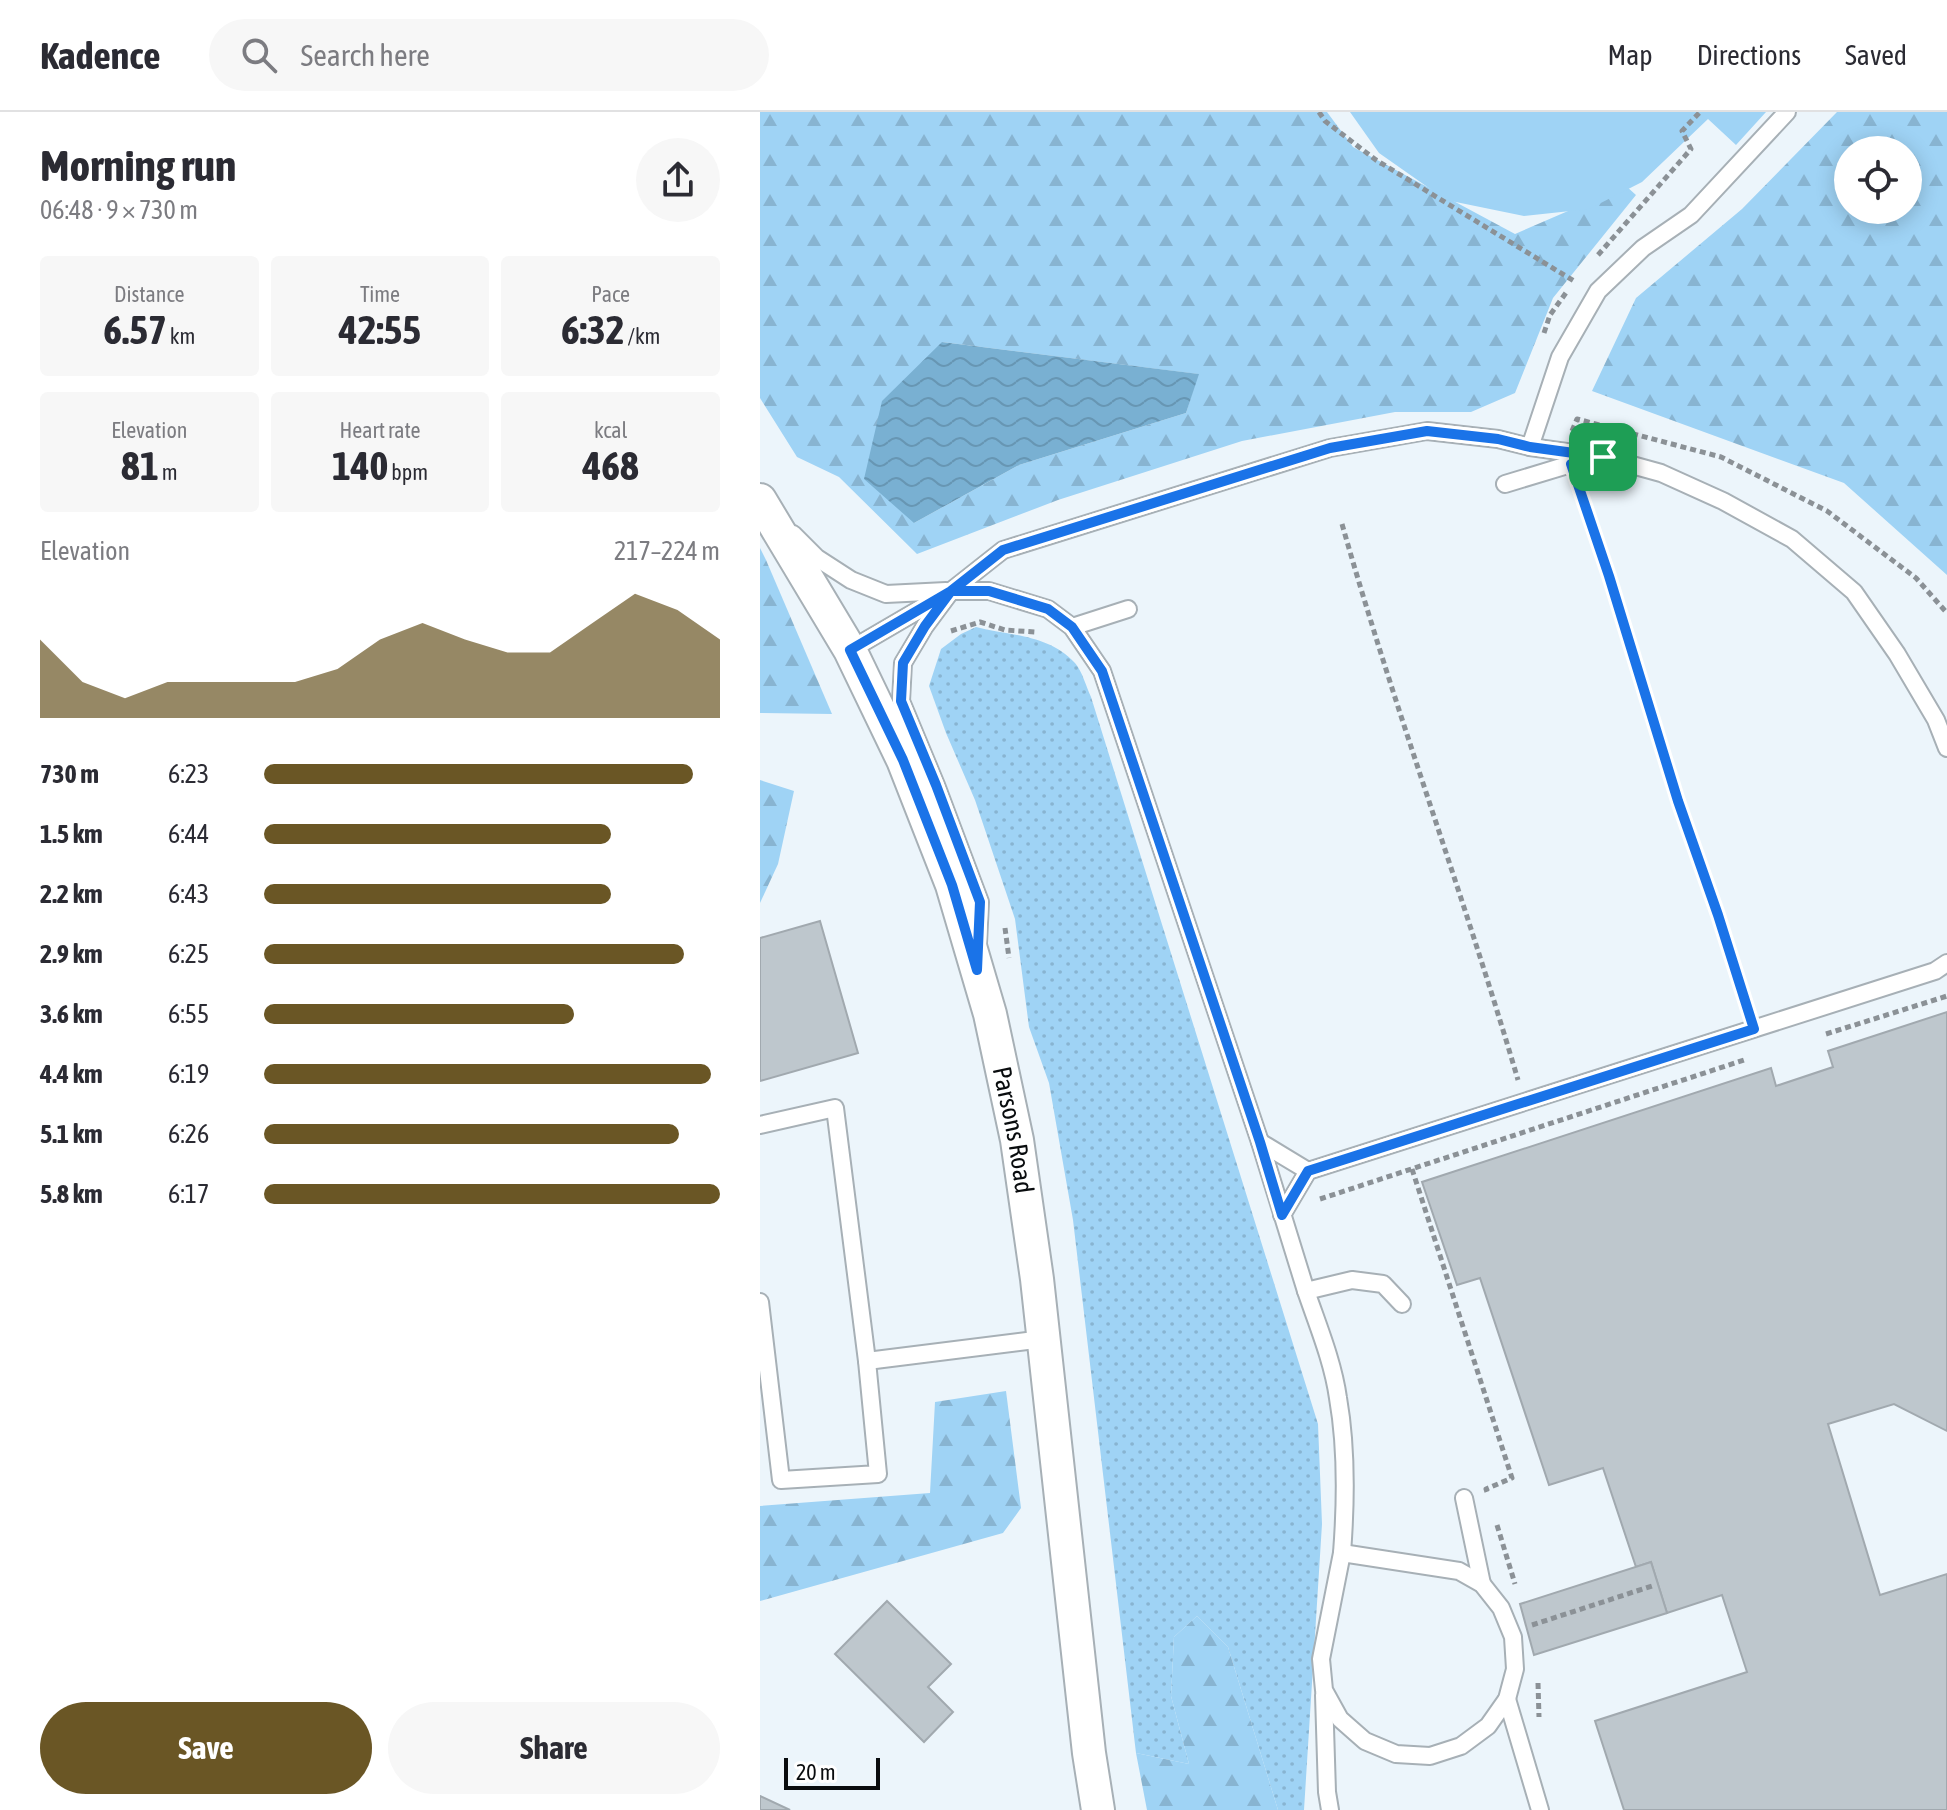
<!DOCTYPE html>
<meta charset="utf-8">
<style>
body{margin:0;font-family:"Asap Condensed",sans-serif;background:#f7f7f7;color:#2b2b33;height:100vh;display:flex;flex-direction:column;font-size:30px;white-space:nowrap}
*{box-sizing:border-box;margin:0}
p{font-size:26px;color:#7c7c81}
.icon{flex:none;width:44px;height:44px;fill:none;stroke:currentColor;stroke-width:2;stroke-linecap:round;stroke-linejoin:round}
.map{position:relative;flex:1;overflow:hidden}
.panel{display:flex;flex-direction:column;background:#fff;width:760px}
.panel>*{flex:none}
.controls{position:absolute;left:1074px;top:24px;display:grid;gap:16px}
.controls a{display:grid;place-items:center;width:88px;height:88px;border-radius:50%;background:#fff;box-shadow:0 4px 20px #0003;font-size:40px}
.scale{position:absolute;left:24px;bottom:20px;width:96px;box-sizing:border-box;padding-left:8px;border:4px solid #090c0e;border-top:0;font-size:22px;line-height:28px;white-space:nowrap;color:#090c0e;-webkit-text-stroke:6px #fff;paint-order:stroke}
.pin{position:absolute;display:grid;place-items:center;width:68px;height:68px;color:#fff;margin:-34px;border-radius:16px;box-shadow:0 4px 12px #0006}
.round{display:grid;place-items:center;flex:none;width:84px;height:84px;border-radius:42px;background:#f7f7f7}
.overview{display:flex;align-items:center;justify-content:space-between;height:136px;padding:0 40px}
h1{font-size:44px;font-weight:700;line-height:60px}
.stats{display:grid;grid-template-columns:repeat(3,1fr);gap:12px;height:136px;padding:8px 40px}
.stats div{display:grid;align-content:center;border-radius:8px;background:#f7f7f7;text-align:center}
.stats b{font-size:40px;font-weight:700}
.stats small{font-size:22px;font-weight:400}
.stats p{font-size:22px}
.chart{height:224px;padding:16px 40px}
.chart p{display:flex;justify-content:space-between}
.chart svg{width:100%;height:144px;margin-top:8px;fill:#6a5625;opacity:.7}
.primary-button{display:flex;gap:16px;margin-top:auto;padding:16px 40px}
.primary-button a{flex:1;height:92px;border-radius:48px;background:#6a5625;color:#fff;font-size:32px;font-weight:700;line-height:92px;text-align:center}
.primary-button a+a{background:#f7f7f7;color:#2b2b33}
ul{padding:0 40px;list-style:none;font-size:26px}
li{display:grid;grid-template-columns:128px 96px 1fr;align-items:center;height:60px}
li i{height:20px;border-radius:10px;background:#6a5625}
header{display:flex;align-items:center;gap:48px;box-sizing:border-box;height:112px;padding:0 40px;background:#fff;border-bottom:2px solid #e1e1e2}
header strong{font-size:38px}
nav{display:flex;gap:44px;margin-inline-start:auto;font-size:28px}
.search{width:560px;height:72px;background:#f7f7f7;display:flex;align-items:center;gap:20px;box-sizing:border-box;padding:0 28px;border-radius:44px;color:#7c7c81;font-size:30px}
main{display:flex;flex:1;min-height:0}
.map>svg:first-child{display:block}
.grass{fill:url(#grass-dots)}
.forest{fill:url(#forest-firs);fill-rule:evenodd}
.green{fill:#9fd3f5}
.water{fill:url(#water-waves)}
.building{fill:#bec7cd;stroke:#a1a9af;stroke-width:2}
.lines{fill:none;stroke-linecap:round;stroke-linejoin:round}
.service-casing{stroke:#a7b0b6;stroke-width:20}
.minor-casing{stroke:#a7b0b6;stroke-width:36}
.path{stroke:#8b9196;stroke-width:5;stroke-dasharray:6 4;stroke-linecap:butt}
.service{stroke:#fff;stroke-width:16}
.minor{stroke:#fff;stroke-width:32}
.route-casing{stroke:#fff;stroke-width:16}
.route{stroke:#1a73e8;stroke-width:10}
.labels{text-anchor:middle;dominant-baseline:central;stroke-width:8;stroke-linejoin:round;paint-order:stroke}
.street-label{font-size:26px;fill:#090c0e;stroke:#fff}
</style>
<header>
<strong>Kadence</strong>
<div class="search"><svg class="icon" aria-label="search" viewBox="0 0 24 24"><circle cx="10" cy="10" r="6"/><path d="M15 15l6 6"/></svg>Search here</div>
<nav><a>Map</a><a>Directions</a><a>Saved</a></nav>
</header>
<main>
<section class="panel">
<div class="overview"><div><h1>Morning run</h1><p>06:48 · 9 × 730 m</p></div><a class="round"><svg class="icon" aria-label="share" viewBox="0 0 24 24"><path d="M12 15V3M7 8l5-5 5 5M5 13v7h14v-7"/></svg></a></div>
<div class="stats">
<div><p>Distance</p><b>6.57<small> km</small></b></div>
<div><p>Time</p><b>42:55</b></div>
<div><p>Pace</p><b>6:32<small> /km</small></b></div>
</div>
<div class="stats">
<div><p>Elevation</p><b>81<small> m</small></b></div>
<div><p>Heart rate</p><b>140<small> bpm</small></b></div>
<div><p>kcal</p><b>468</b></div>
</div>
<div class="chart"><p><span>Elevation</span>217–224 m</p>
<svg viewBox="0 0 160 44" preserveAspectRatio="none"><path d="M0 44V20L10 33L20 38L30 33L40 33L50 33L60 33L70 29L80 20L90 15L100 20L110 24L120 24L130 15L140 6L150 11L160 20V44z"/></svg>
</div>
<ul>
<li><b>730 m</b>6:23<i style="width:94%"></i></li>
<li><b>1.5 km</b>6:44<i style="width:76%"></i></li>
<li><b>2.2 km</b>6:43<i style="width:76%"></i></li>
<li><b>2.9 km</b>6:25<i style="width:92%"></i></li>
<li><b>3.6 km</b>6:55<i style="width:68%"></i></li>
<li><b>4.4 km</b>6:19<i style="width:98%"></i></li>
<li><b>5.1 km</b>6:26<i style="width:91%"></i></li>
<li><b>5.8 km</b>6:17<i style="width:100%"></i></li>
</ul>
<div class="primary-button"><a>Save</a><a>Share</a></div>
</section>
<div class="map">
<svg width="1187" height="1698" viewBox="0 0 1187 1698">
<defs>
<pattern id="grass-dots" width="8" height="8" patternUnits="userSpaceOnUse" patternTransform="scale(2)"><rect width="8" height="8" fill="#9fd3f5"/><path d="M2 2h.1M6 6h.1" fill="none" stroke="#88b4d1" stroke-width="1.8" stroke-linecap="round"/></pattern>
<pattern id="forest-firs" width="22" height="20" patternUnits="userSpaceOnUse" patternTransform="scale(2)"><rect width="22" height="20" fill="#9fd3f5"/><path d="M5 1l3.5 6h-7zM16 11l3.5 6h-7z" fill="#88b4d1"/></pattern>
<pattern id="water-waves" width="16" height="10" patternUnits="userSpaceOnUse" patternTransform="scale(2)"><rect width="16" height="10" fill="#79b0d2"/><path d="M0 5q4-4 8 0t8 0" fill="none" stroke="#6796b3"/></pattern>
</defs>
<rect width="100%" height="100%" fill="#ecf5fb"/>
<path class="grass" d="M 216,515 C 251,524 288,522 315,551 C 322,559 326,574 331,585 L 558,1312 L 562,1412 L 544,1698 L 518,1698 L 468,1535 L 437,1504 L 414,1525 L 411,1584 L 429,1652 L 376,1641 L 313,1108 L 289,971 L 269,915 L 255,807 L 215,688 L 186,621 L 169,574 L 181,537 L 201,522 Z"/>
<g class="forest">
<path d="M 0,0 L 567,0 L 593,35 L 755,122 L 866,74 L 876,83 L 793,186 L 755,281 L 711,300 L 635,300 L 482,329 L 298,388 L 157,442 L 79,365 L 37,345 L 0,286 ZM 182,230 L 438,262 L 426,301 L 259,353 L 154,411 Z"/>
<path d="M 1077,0 L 1187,0 L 1187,463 L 1084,371 L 832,279 L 876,186 L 982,97 ZM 1088,38 L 1148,38 L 1148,98 L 1088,98 Z"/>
<path d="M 0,436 L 6,448 L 72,602 L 0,601 Z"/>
<path d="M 0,668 L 34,679 L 18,752 L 0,791 Z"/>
<path d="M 246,1279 L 261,1396 L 243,1421 L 0,1489 L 0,1394 L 170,1381 L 175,1290 Z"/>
<path d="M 437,1504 L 468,1535 L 518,1698 L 387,1698 L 376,1641 L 429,1652 L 411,1584 L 414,1525 Z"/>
</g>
<path class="green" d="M 590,0 L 1006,0 L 976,33 L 948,7 L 882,70 L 829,97 L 764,104 L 686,88 L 619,41 Z"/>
<path class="water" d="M 182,230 L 439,262 L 426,301 L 259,353 L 154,411 L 104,367 L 122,289 Z"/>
<g class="building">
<path d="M 60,809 L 98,941 L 0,969 L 0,826 Z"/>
<path d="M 1187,900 L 1187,1319 L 1134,1292 L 1068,1312 L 1120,1483 L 1187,1462 L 1187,1698 L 864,1698 L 835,1609 L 987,1560 L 962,1483 L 907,1501 L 891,1450 L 876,1455 L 843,1356 L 789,1373 L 720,1166 L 697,1173 L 662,1070 L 1011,956 L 1016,974 L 1073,955 L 1068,939 Z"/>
<path d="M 891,1450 L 907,1501 L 774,1543 L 760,1492 Z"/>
<path d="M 127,1489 L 191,1552 L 168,1575 L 193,1600 L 164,1630 L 75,1542 Z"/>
<path d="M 0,1684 L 30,1698 L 0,1698 Z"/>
</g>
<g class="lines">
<g class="service-casing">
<g id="service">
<path d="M 770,335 L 800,245 L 838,179 L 883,136 L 931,103 L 1027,0"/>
<path d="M 745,372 L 811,352 L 843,345 L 901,361 L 963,389 L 1032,427 L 1094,480 L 1137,542 L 1176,608 L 1187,636"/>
<path d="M 33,422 L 57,446 L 91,468 L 126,482 L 186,479"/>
<path d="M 312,515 L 368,497"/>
<path d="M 90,538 L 191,479 L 229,479 L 288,497 L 312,515 L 342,559 L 500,1030 L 546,1179"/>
<path d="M 218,831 L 220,790 L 176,673 L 141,589 L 143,551 L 165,514 L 191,479 L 243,438 L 570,336 L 667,319 L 738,327 L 770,335 L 843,345"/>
<path d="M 0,1013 L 75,996 L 107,1249 L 118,1362 L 21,1368 L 0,1190"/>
<path d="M 500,1030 L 548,1059"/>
<path d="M 522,1103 L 548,1059 L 1175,859 L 1187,851"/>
<path d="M 107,1249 L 283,1227"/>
<path d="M 704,1386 L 722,1472"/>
<path d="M 582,1441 L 699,1459 L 722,1472 L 741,1496 L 753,1525 L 755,1557 L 747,1587 L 728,1614 L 701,1634 L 670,1644 L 636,1642 L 605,1629 L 580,1607 L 564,1578 L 561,1547 Z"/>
<path d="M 582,1441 C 586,1389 587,1337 578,1286 C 573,1250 558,1214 546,1179 L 592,1168 L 623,1172 L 642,1192"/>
<path d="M 564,1583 L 567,1680 L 570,1698"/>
<path d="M 747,1587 L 780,1698"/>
</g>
</g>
<g class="minor-casing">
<g id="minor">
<path id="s1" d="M 0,388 L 90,538 L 143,648 L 192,773 L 230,902 L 257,1028 L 277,1167 L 329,1641 L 338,1698"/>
</g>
</g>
<g class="path">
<path d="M 559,0 L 565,9 L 616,48 L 814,169"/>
<path d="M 838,143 L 931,37 L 922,19 L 940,0"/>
<path d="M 784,221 L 790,203 L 808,178"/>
<path d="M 812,319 L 817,307 L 961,345 L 1067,399 L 1156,466 L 1187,501"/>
<path d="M 818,372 L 849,464 L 918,689 L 987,896"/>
<path d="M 582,412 C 635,599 703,781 758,968"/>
<path d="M 191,519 L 220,510 L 245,518 L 275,520"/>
<path d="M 245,816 L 249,846"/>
<path d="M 1066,922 L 1187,884"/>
<path d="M 652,1057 L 752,1366 L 726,1377 L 727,1380"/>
<path d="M 560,1087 L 984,948"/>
<path d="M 737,1413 L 755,1472"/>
<path d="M 772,1513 L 892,1474"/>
<path d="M 778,1571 L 779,1605"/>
</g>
<use href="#service" class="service"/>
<use href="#minor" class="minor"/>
</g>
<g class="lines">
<g class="route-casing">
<path id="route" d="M 843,345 L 770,335 L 738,327 L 667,319 L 570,336 L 243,438 L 191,479 L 90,538 L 143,648 L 192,773 L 217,858 L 220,790 L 176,673 L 141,589 L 143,551 L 165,514 L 191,479 L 229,479 L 288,497 L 312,515 L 342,559 L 500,1030 L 522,1103 L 548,1059 L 994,917 L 958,803 L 918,689 L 849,464 L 811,352 L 843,345"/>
</g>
<use href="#route" class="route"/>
</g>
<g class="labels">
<g class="street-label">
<text stroke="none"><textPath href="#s1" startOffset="684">Parsons Road</textPath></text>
</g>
</g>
</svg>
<div class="controls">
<a><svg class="icon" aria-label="locate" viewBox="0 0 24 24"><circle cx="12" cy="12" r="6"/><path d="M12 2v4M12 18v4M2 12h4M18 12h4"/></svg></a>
</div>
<div class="scale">20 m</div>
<div class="pin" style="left:843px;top:345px;background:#1e9e55"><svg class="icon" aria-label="arrive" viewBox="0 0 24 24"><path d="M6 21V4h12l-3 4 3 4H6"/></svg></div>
</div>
</main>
